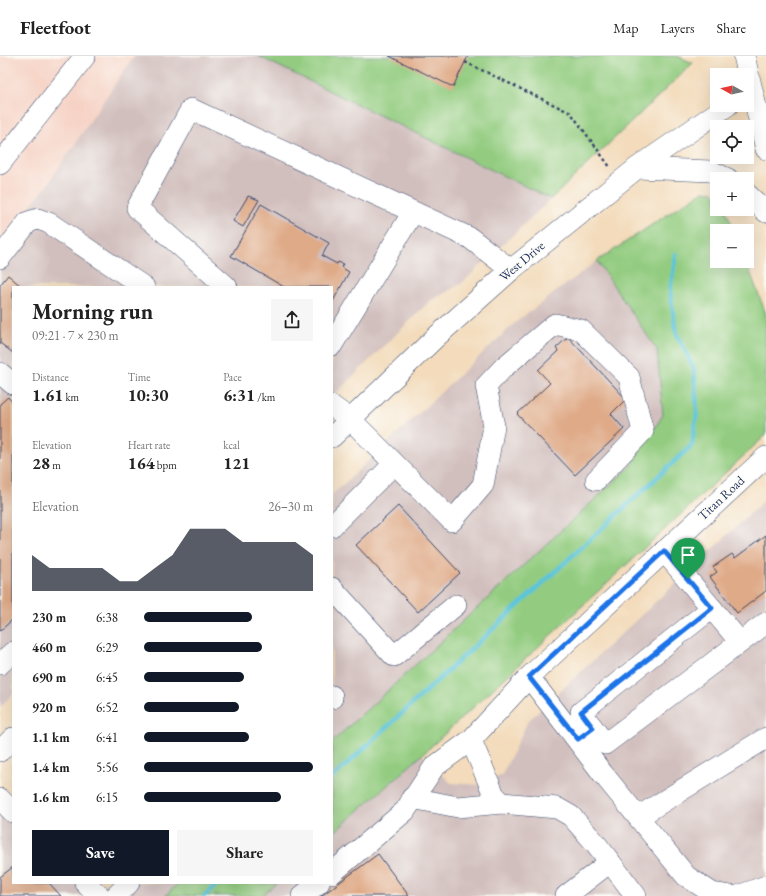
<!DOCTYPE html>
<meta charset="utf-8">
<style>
body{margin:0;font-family:"EB Garamond",serif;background:#f6f6f6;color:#222;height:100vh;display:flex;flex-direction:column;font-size:15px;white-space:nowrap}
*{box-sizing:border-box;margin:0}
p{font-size:13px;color:#767676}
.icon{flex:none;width:22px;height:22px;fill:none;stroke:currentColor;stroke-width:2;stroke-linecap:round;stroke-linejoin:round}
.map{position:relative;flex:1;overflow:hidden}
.panel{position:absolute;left:12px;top:230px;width:321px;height:598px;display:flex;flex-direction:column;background:#fff;border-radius:0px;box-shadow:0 4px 16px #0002}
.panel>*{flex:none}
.needle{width:26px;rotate:278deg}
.controls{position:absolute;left:710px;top:12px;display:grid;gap:8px}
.controls a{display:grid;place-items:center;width:44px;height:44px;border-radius:0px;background:#fff;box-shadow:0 4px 16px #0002;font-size:20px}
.pin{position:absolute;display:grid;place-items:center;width:34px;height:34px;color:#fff;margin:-41px -17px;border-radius:50% 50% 50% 0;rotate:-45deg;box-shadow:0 0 4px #0007}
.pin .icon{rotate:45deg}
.round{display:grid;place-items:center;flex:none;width:42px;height:42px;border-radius:0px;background:#f6f6f6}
.overview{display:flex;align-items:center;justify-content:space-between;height:68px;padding:0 20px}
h1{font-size:22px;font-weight:700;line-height:30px}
.figures{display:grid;grid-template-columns:repeat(3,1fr);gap:6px;height:68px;padding:4px 20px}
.figures div{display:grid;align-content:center}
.figures b{font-size:17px;font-weight:700}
.figures small{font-size:11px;font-weight:400}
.figures p{font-size:11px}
.chart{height:112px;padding:8px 20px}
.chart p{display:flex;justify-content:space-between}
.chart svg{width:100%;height:72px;margin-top:4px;fill:#111827;opacity:.7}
.action{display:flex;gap:8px;margin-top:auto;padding:8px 20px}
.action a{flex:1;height:46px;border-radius:0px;background:#111827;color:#fff;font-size:16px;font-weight:700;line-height:46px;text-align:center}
.action a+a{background:#f6f6f6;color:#222}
ul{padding:0 20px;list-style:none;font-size:13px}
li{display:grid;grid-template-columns:64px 48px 1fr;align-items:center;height:30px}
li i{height:10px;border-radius:5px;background:#111827}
header{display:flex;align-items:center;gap:24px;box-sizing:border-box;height:56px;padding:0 20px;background:#fff;border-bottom:1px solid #e0e0e0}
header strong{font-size:19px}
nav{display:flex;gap:22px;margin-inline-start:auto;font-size:14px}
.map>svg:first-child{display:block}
.built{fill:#f6d2c4}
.industrial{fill:#d1bfbe}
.green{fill:#93cc80;stroke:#577e6f}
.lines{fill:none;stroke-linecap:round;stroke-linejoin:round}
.stream{stroke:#5cc4d9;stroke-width:4.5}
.building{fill:#dfaa88}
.minor-casing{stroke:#3b496c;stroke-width:22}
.path{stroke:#3b496c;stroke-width:2.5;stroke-dasharray:3 3;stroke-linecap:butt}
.minor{stroke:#fff;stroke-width:21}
.route-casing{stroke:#fff;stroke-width:8}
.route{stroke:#1a73e8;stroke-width:5}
.labels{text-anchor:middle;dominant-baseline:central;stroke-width:3.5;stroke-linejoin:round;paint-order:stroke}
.street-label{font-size:13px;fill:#1b2f5e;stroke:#fdfcf7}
</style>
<header>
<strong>Fleetfoot</strong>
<nav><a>Map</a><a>Layers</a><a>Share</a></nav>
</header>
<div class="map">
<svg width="766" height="840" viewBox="0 0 766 840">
<rect width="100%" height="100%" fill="#fdfcf7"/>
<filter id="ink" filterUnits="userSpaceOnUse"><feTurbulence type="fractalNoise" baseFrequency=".025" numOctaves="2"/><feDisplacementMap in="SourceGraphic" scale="8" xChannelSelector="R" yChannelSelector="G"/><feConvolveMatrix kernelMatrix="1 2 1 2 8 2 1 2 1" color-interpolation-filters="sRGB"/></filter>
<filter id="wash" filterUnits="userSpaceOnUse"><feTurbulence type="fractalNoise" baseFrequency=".012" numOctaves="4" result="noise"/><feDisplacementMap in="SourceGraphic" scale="16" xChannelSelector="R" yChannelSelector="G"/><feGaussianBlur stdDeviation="0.9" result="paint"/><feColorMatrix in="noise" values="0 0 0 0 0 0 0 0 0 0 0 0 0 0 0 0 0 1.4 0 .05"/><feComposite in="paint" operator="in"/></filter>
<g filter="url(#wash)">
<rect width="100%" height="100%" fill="#f3dbbb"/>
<path class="built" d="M 0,0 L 134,0 L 43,135 L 0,184 Z"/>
<g class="industrial">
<path d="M 134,0 L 258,0 L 551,143 L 461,228 L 430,245 L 332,341 L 332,231 L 13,231 L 13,638 L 0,651 L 0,184 L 43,135 Z"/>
<path d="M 597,205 L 657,295 L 663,359 L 630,411 L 332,686 L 332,439 L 516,266 Z"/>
<path d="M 766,443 L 766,840 L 262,840 L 277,827 L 332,827 L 332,778 L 422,699 L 451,727 L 481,729 L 502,719 L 528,665 Z"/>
<path d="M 13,742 L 13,827 L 179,827 L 165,840 L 0,840 L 0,755 Z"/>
</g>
<g class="green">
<path d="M 258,0 L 677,0 L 693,7 L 551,143 Z"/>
<path d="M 703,135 L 713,136 L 717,142 L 717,153 L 725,153 L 735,175 L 717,175 L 717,205 L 746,205 L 766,258 L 766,379 L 422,699 L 332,778 L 332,686 L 630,411 L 663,359 L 657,294 L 597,205 Z"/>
<path d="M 179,827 L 277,827 L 262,840 L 165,840 Z"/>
</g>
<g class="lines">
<g class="stream">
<path d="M 332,722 L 692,389 L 697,356 L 694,313 L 676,276 L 670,235 L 676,198"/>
<path d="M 204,840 L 218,827"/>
</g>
</g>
<g id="blocks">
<g class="building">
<path d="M 389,0 L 468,0 L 453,31 Z"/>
<path d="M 248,140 L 259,144 L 243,171 L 233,165 Z"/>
<path d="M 261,148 L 329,187 L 322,200 L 337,208 L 338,206 L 343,208 L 341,211 L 349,216 L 332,247 L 332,231 L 284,231 L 231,200 Z"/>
<path d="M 8,219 L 22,231 L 13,231 L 13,297 L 0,287 L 0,229 Z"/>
<path d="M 568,281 L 626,343 L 611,358 L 624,373 L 575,419 L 517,358 L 550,327 L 538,314 L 558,295 L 556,292 Z"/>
<path d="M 8,341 L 13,347 L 13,563 L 0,575 L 0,348 Z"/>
<path d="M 398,450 L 460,517 L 418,556 L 356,489 Z"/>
<path d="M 766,479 L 766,535 L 737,557 L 710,521 L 717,516 L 713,511 L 732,498 L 735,502 Z"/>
<path d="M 378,798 L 409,840 L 321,840 Z"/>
<path d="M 13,811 L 13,827 L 49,827 L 61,840 L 0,840 L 0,821 Z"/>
</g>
</g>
</g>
<g filter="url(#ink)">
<use href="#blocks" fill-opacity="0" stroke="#3b496c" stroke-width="1"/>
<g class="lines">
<g class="minor-casing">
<g id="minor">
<path d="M 744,0 L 766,93"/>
<path d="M 0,108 L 85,0"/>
<path d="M 637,112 L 711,115 L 728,123"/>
<path d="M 747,138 L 766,156"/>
<path d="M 0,202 L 28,166 L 38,163 L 49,167 L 144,231"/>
<path d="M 227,231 L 137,152 L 191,53 L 470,182 L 511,214"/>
<path d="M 332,289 L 413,156"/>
<path d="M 0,317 L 13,328"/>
<path d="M 332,350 L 351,364 L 452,465 L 483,429 L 494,370 L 486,330 L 504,311 L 555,268 L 581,274 L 629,321 L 643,375 L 596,424"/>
<path d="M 332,381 L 436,281 L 511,214 L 637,112 L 728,49"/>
<path d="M 332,470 L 394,408"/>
<path d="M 664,495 L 740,586"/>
<path d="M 332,532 L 394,600 L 456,549"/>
<path d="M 0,608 L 13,596"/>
<path d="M 529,621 L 603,718 L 686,820 L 712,837 L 731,840"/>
<path d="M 332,640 L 332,642"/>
<path d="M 593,672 L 581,656 L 712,552"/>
<path d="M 578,683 L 593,672 L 605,688 L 766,567"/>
<path d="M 471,684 L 494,739 L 502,747"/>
<path d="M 0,695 L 13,682"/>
<path d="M 412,742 L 458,751 L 502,747 L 557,752 L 571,760 L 597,789 L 636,840"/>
<path d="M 0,743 L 13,756"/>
<path d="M 638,761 L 766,682"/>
<path d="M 332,817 L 405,755 L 434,711 L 471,684 L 529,621 L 766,401"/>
<path d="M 85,827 L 100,840"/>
<path d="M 116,840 L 129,827"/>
<path d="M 302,840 L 319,827"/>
<path d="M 566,840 L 610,806"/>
<path d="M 738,840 L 766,830"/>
</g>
</g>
<path class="path" d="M 465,6 L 571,57 L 610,111"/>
<use href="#minor" class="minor"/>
</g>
</g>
<g class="lines" filter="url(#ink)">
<g class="route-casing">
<path id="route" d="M 664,495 L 712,552 L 581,656 L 593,672 L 578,683 L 529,621 Z"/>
</g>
<use href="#route" class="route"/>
</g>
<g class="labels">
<g class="street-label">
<text transform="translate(522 205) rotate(-40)">West Drive</text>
<text transform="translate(721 442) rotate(-43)">Titan Road</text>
</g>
</g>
</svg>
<div class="controls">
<a><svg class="needle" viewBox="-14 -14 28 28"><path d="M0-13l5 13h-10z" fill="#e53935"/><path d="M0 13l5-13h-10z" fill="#767676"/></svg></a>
<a><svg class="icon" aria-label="locate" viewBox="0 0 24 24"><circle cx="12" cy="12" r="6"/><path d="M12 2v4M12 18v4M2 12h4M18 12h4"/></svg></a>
<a>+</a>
<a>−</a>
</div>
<div class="pin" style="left:688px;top:523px;background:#1e9e55"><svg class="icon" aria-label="arrive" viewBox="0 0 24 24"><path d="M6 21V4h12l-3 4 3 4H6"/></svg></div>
<section class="panel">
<div class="overview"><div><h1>Morning run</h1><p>09:21 · 7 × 230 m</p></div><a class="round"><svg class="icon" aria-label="share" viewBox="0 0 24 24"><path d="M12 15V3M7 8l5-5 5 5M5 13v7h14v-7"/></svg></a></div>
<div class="figures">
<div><p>Distance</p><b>1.61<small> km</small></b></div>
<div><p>Time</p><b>10:30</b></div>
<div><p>Pace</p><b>6:31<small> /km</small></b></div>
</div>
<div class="figures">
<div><p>Elevation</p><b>28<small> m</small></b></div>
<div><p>Heart rate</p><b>164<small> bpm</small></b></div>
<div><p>kcal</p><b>121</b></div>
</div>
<div class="chart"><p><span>Elevation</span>26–30 m</p>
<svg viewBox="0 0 160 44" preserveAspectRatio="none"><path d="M0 44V22L10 30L20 30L30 30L40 30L50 38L60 38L70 30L80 22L90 6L100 6L110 6L120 14L130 14L140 14L150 14L160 22V44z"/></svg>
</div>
<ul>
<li><b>230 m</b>6:38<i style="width:64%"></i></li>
<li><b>460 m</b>6:29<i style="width:70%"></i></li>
<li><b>690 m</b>6:45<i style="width:59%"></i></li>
<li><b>920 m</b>6:52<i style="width:56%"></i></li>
<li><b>1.1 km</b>6:41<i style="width:62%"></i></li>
<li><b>1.4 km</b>5:56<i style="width:100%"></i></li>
<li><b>1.6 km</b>6:15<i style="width:81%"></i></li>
</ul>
<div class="action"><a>Save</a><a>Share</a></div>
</section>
</div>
